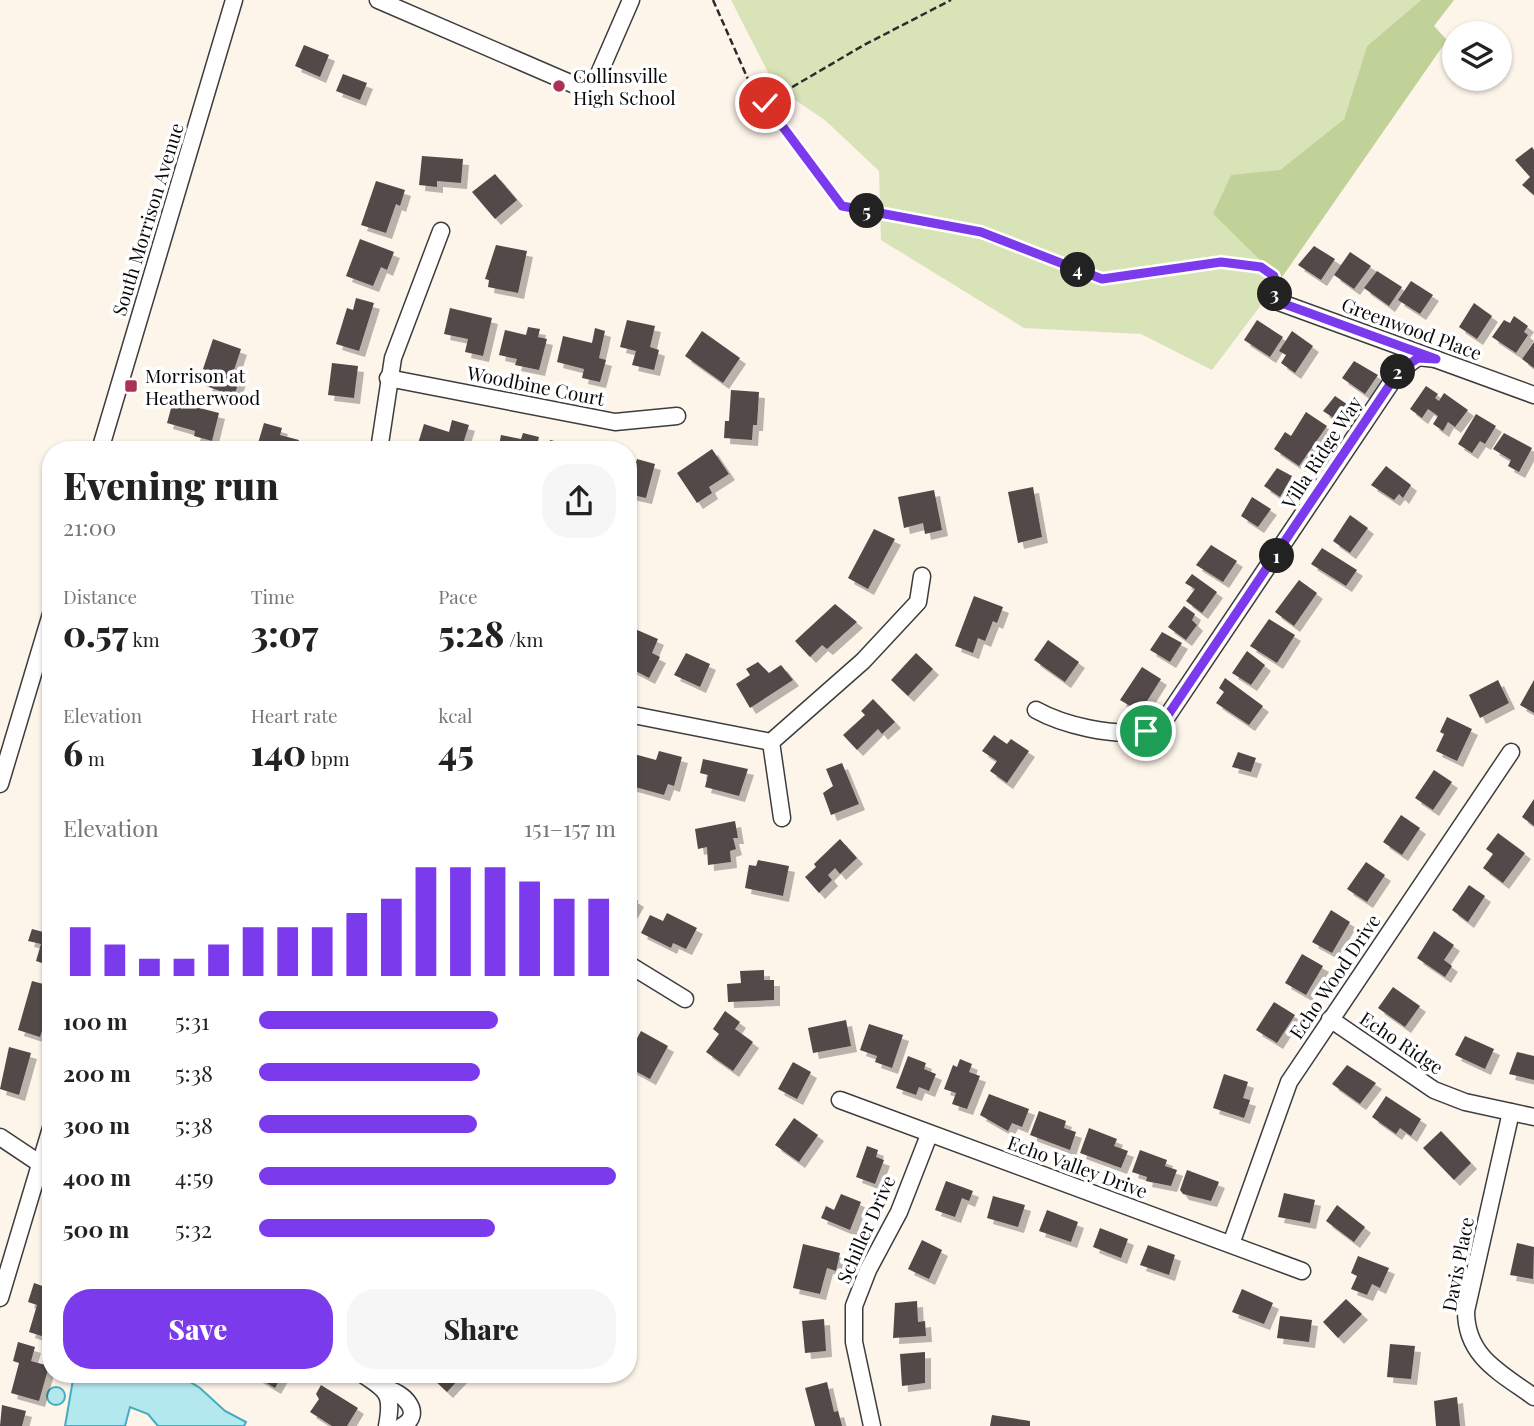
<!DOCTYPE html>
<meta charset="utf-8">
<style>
body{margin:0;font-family:"Playfair Display",serif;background:#f6f6f6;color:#222;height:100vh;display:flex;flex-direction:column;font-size:26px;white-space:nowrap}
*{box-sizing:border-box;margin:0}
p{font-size:23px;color:#767676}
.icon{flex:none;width:38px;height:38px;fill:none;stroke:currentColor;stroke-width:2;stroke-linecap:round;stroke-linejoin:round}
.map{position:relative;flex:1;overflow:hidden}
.details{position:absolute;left:42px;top:441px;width:595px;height:942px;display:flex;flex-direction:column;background:#fff;border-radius:28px;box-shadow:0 2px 5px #0004}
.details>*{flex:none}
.fabs{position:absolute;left:1442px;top:21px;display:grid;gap:14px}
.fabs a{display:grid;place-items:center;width:70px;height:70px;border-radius:50%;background:#fff;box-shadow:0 2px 5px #0004;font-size:35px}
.pin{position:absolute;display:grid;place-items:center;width:60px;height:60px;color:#fff;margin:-30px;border:4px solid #fff;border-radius:50%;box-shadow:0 2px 7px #0007}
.km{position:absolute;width:35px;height:35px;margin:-18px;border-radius:50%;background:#222;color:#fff;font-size:19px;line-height:35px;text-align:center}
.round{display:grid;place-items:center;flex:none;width:74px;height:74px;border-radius:28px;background:#f6f6f6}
.overview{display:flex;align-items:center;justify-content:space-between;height:119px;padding:0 21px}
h1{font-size:38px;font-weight:800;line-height:52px}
.stats{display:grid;grid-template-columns:repeat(3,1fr);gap:10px;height:119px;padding:7px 21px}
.stats div{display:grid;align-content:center}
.stats b{font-size:35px;font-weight:800}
.stats small{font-size:19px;font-weight:400}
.stats p{font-size:19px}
.chart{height:196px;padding:14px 21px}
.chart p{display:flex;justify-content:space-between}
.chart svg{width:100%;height:126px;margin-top:7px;stroke:#7c3aed;stroke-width:6}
.button{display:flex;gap:14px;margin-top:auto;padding:14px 21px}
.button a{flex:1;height:80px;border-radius:28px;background:#7c3aed;color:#fff;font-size:28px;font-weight:800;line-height:80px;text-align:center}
.button a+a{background:#f6f6f6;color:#222}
ul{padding:0 21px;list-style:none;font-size:23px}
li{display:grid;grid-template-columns:112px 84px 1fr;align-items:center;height:52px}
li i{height:18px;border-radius:9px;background:#7c3aed}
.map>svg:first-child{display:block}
.green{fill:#d9e3b8}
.forest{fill:#c1d299}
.water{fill:#b4e8ef;stroke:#43acbe;stroke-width:2}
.building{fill:#524948;filter:url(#shadow)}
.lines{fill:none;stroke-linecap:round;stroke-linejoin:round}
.minor-casing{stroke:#3d3d3d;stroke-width:19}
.path{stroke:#2c2c2c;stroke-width:2.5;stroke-dasharray:7 3.5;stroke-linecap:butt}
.minor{stroke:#fff;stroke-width:16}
.route-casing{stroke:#fff;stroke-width:14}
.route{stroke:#7c3aed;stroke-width:9}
.poi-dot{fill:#ab3256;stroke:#fff;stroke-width:2.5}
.labels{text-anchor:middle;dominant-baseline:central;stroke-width:7;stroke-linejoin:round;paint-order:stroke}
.poi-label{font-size:19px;fill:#0a0a0a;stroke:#fff;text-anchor:start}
.street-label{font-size:19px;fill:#0a0a0a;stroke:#fff}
</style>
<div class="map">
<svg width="1534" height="1426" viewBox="0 0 1534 1426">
<defs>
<filter id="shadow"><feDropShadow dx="6" dy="6" stdDeviation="0" flood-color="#0004"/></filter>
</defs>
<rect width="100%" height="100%" fill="#fdf4ea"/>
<path class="green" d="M 731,0 L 1421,0 L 1367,46 L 1344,119 L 1280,170 L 1213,214 L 1280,280 L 1212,370 L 1141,334 L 1024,328 L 881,240 L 879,171 L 826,121 L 775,86 Z"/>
<path class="forest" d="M 1421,0 L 1454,0 L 1434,26 L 1447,40 L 1280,280 L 1213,214 L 1231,175 L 1280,170 L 1344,119 L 1367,46 Z"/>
<g class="water">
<path d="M 74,1374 L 177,1374 L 200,1388 L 225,1411 L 246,1422 L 244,1426 L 158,1426 L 148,1414 L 130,1407 L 125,1426 L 65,1426 Z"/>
<circle cx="56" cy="1396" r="9"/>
</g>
<g class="building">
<path d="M 304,45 L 329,55 L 320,77 L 295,66 Z"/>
<path d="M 343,74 L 367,83 L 360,100 L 336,91 Z"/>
<path d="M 1532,147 L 1534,150 L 1534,195 L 1522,185 L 1530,177 L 1515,160 Z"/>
<path d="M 422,156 L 463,159 L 461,183 L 437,181 L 437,187 L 419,185 Z"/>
<path d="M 495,174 L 517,200 L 495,219 L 472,192 Z"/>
<path d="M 376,181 L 405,190 L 400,206 L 396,204 L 386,233 L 361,225 Z"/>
<path d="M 360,239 L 394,252 L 387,270 L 381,267 L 373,286 L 346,276 Z"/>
<path d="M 496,245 L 527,251 L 518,293 L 488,287 L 489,280 L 485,279 Z"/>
<path d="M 1314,246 L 1335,259 L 1321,280 L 1298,265 Z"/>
<path d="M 1350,252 L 1371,266 L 1354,289 L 1334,275 Z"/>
<path d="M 1377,271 L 1402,287 L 1389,306 L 1364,288 Z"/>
<path d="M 1411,281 L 1433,295 L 1420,314 L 1398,300 Z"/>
<path d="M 356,298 L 374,303 L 359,351 L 336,344 L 347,308 L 353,310 Z"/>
<path d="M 1474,303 L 1492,316 L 1477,339 L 1459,327 Z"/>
<path d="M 450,308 L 492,318 L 483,356 L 465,352 L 468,339 L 444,334 Z"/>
<path d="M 1514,316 L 1528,326 L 1524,332 L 1528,335 L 1516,353 L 1492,337 L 1504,320 L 1510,323 Z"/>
<path d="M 627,320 L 655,326 L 650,347 L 659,350 L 654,370 L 632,365 L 636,351 L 620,347 Z"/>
<path d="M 1257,320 L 1283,337 L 1270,357 L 1244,340 Z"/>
<path d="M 528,327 L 540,329 L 538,337 L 547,339 L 539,370 L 515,365 L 517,359 L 499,355 L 505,330 L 526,335 Z"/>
<path d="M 595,328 L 605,331 L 599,358 L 606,360 L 600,382 L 582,378 L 584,369 L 557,362 L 563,336 L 592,343 Z"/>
<path d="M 702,331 L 740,358 L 723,383 L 685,356 Z"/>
<path d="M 1292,331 L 1313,346 L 1295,373 L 1281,363 L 1286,355 L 1279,351 Z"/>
<path d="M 213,339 L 241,349 L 232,376 L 240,379 L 234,396 L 206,386 L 211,372 L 203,369 Z"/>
<path d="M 1534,342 L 1534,368 L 1522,359 Z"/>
<path d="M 1354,361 L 1378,375 L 1365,394 L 1342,378 Z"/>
<path d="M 332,363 L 358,366 L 354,398 L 328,395 Z"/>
<path d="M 1426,386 L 1438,394 L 1435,398 L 1439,401 L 1444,393 L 1468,410 L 1455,427 L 1448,422 L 1443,431 L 1433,424 L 1438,416 L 1428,409 L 1422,418 L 1410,409 Z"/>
<path d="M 731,390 L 759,392 L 757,425 L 753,425 L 752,440 L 724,438 L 725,421 L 729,421 Z"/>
<path d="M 1335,396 L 1354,409 L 1344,425 L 1323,411 Z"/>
<path d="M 173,401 L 219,413 L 212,441 L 194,436 L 195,431 L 167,423 Z"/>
<path d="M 1306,412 L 1327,426 L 1299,466 L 1274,449 L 1285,432 L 1291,436 Z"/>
<path d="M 1476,414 L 1496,426 L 1485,444 L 1480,441 L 1472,453 L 1458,444 Z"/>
<path d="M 452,420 L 469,425 L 461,450 L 416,450 L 424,424 L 449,432 Z"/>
<path d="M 264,423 L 282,428 L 280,435 L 299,440 L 296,450 L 256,450 Z"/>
<path d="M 523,433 L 539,437 L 536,450 L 498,450 L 501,435 L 521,439 Z"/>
<path d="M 1504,433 L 1532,448 L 1519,472 L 1508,466 L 1511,460 L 1493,449 Z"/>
<path d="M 550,440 L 589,449 L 589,450 L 548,450 Z"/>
<path d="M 314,443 L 332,449 L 332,450 L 312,450 Z"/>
<path d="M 712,449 L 729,474 L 709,487 L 712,493 L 697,503 L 677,473 Z"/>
<path d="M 637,459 L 655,464 L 646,498 L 628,494 L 628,468 L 634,469 Z"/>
<path d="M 1386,466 L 1411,485 L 1403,498 L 1399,494 L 1394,500 L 1371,485 Z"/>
<path d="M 1277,468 L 1292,476 L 1280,497 L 1264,486 Z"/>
<path d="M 1033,487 L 1042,537 L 1018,543 L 1008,492 Z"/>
<path d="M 934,490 L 942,530 L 925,534 L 923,523 L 904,528 L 898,497 Z"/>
<path d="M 1252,497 L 1271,509 L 1258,527 L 1241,516 Z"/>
<path d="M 1350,515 L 1368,528 L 1350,553 L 1333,541 Z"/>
<path d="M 874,529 L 895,539 L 868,589 L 848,578 Z"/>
<path d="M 1211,545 L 1237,561 L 1223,582 L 1196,565 Z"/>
<path d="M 1322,548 L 1357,570 L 1346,586 L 1311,564 Z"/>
<path d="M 1192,574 L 1217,592 L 1202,613 L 1186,601 L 1195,589 L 1185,583 Z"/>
<path d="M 1299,580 L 1317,593 L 1294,626 L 1275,612 Z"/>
<path d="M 974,596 L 1003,607 L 997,623 L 993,621 L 985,641 L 978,638 L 973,653 L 955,646 Z"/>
<path d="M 835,604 L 857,622 L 827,649 L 822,645 L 810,657 L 795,641 Z"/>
<path d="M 1184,606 L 1195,614 L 1192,620 L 1197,625 L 1186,640 L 1168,627 Z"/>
<path d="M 1269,619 L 1295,635 L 1277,663 L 1250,646 Z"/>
<path d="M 628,626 L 658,639 L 652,653 L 660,657 L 649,678 L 628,667 Z"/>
<path d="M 1162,632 L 1182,643 L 1170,662 L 1150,650 Z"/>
<path d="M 1048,640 L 1079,662 L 1065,682 L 1034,660 Z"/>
<path d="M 1247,651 L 1265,665 L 1251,685 L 1232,673 Z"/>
<path d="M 686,653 L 710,664 L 700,687 L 674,675 Z"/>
<path d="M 916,653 L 933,669 L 908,696 L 891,680 Z"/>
<path d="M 758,662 L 769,673 L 781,665 L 793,680 L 750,708 L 736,684 L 750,675 L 746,669 Z"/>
<path d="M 1142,667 L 1161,679 L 1140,712 L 1120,700 Z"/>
<path d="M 1225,678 L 1263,706 L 1249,725 L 1216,703 L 1224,692 L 1219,688 Z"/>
<path d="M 1498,680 L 1509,703 L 1480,718 L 1469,695 Z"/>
<path d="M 1534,680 L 1534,713 L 1520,705 Z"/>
<path d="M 873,699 L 895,722 L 882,734 L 878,729 L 857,750 L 843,735 L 865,715 L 861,711 Z"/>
<path d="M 1447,717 L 1472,729 L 1457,761 L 1436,751 L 1444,734 L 1440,732 Z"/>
<path d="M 994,735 L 1007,744 L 1011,739 L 1029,751 L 1007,783 L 990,771 L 997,761 L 982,751 Z"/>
<path d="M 659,751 L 682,757 L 674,786 L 668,784 L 664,795 L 628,785 L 634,754 L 656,760 Z"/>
<path d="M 1238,752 L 1256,758 L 1251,772 L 1232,767 Z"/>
<path d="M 703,759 L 748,769 L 739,796 L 705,787 L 708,775 L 700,773 Z"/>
<path d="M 842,763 L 859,804 L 831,815 L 823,793 L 833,786 L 826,769 Z"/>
<path d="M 1434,770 L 1452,782 L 1433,810 L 1415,798 Z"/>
<path d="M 1534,799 L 1534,826 L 1522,817 Z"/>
<path d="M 1401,815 L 1420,828 L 1402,855 L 1383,842 Z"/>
<path d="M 735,821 L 738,838 L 733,838 L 736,849 L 730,851 L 731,862 L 708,865 L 707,847 L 698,849 L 695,829 Z"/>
<path d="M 1498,833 L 1525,853 L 1503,883 L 1483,868 L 1493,854 L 1486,849 Z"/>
<path d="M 840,839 L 857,858 L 840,874 L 835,868 L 828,875 L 832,880 L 819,893 L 805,877 L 816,867 L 814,864 Z"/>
<path d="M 51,849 L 51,891 L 43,888 L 51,871 L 43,868 Z"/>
<path d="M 758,860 L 789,866 L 783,896 L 745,888 L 749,865 L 756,866 Z"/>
<path d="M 1366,862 L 1385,875 L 1367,902 L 1347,889 Z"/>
<path d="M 1469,885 L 1485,896 L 1468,922 L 1452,910 Z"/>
<path d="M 628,895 L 638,901 L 630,915 L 628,914 Z"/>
<path d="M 1331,910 L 1350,922 L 1332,953 L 1312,942 Z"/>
<path d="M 667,913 L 697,928 L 686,949 L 673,943 L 671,948 L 641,933 L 650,915 L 663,921 Z"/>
<path d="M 51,922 L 51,966 L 36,961 L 41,944 L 28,941 L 32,929 L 47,933 Z"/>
<path d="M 1434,931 L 1454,945 L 1444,960 L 1452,966 L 1445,977 L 1417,958 Z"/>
<path d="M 1302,954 L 1323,966 L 1306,995 L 1285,983 Z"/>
<path d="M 764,970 L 764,980 L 774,980 L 774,1000 L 728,1002 L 727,984 L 741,983 L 740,971 Z"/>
<path d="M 32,981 L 51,986 L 51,1024 L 45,1022 L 40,1037 L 18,1030 Z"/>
<path d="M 1393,987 L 1420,1006 L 1405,1027 L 1378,1008 Z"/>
<path d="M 1274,1002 L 1295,1015 L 1277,1043 L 1256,1030 Z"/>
<path d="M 725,1011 L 740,1022 L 735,1029 L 753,1042 L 733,1071 L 706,1052 L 719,1034 L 713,1029 Z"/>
<path d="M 846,1020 L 851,1046 L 813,1053 L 808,1028 Z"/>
<path d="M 869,1024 L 903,1035 L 892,1068 L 875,1062 L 877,1056 L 860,1050 Z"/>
<path d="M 641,1031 L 668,1046 L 650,1079 L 628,1067 L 628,1055 Z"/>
<path d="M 1465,1036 L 1494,1049 L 1485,1069 L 1455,1055 Z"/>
<path d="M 9,1047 L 31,1053 L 19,1095 L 0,1089 Z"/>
<path d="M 1517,1052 L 1534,1056 L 1534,1080 L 1509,1074 Z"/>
<path d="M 908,1056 L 926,1063 L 924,1069 L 936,1074 L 929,1091 L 919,1087 L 916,1095 L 896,1088 Z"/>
<path d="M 960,1059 L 972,1064 L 969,1072 L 980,1076 L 967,1109 L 952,1104 L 956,1093 L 944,1089 L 953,1065 L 957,1067 Z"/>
<path d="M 793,1062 L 811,1072 L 797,1099 L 778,1089 Z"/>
<path d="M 1347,1065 L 1376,1083 L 1360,1104 L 1332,1084 Z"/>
<path d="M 1224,1074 L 1248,1082 L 1243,1098 L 1250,1100 L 1244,1118 L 1213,1108 Z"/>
<path d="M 989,1094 L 1029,1109 L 1022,1127 L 1012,1123 L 1008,1131 L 980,1115 Z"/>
<path d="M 1386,1096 L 1421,1119 L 1411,1136 L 1400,1128 L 1396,1134 L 1372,1117 Z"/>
<path d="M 1039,1111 L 1066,1121 L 1064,1128 L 1076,1132 L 1070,1150 L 1030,1135 Z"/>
<path d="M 794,1118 L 818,1135 L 799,1162 L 775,1145 Z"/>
<path d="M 1089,1128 L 1117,1139 L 1114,1146 L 1128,1151 L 1121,1168 L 1080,1153 Z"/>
<path d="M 1441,1131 L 1471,1163 L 1454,1180 L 1423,1148 Z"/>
<path d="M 867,1146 L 878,1150 L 876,1157 L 884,1160 L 875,1184 L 856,1177 Z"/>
<path d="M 1140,1150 L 1167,1160 L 1165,1166 L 1177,1170 L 1171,1186 L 1146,1181 L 1147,1177 L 1132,1172 Z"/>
<path d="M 1187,1170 L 1219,1182 L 1211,1201 L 1183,1194 L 1180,1190 Z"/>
<path d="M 946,1181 L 973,1191 L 969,1201 L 962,1198 L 955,1217 L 935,1210 Z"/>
<path d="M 1284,1193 L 1315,1200 L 1310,1223 L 1278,1217 Z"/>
<path d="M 841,1194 L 861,1202 L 850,1230 L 821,1218 L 826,1206 L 834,1210 Z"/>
<path d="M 993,1196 L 1025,1205 L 1018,1227 L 987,1218 Z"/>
<path d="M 1337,1205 L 1365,1227 L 1354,1242 L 1326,1221 Z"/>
<path d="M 1047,1210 L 1078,1222 L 1071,1242 L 1039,1231 Z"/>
<path d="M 1100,1228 L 1128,1239 L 1121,1258 L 1093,1247 Z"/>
<path d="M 922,1240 L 942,1250 L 929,1279 L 908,1269 Z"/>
<path d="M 1517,1243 L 1534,1247 L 1533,1279 L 1510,1275 Z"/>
<path d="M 803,1244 L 840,1253 L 836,1271 L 827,1268 L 820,1294 L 793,1288 Z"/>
<path d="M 1148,1245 L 1175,1255 L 1169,1275 L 1140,1265 Z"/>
<path d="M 1358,1256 L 1389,1268 L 1380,1288 L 1372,1284 L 1367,1295 L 1351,1289 L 1357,1276 L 1351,1273 Z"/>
<path d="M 34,1283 L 51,1289 L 51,1339 L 29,1332 L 37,1305 L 28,1302 Z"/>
<path d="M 1242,1289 L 1273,1303 L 1264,1324 L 1232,1312 Z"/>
<path d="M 1346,1299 L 1362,1314 L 1338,1338 L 1323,1322 Z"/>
<path d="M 917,1301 L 918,1322 L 925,1321 L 926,1336 L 893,1338 L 895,1303 Z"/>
<path d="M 1280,1316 L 1312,1320 L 1309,1342 L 1277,1338 Z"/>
<path d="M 824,1319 L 826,1351 L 805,1353 L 802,1321 Z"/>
<path d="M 18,1342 L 35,1347 L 31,1361 L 49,1366 L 39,1401 L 11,1393 L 19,1363 L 13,1361 Z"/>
<path d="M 1390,1344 L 1415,1346 L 1411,1379 L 1387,1377 Z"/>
<path d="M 925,1352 L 925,1383 L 902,1386 L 900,1354 Z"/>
<path d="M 256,1374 L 283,1374 L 275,1388 L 255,1376 Z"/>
<path d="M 428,1374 L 461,1374 L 463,1375 L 447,1392 Z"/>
<path d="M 827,1382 L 834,1412 L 838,1411 L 842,1426 L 815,1426 L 805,1388 Z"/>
<path d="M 321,1385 L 358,1408 L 347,1426 L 332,1426 L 310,1412 L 319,1399 L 316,1394 Z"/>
<path d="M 1457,1397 L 1460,1426 L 1436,1426 L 1434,1401 Z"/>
<path d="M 2,1405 L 26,1411 L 22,1426 L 0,1426 Z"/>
<path d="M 992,1415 L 1030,1421 L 1030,1426 L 990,1426 Z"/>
</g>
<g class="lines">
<g class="minor-casing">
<g id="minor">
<path d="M 378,0 L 591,92 L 631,0"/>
<path d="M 1276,301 L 1534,395"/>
<path d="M 388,378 L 615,422 L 677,416"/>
<path d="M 100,450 L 234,0"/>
<path d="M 379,450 L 393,358 L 441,231"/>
<path d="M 1036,710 C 1063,725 1113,737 1144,731 C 1151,730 1158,724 1164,721 L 1399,371 L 1418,357 L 1436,359"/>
<path d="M 628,714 L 771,742 L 863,661 L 918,602 L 922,576"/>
<path d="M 771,742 L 782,818"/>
<path d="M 0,784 L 51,614"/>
<path d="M 628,964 L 685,999"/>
<path d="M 1330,1019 L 1434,1090 L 1465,1102 L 1534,1117"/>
<path d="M 840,1100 L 1302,1271"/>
<path d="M 1511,1112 L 1466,1311 C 1466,1357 1501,1373 1534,1397"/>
<path d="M 0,1137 L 51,1171"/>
<path d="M 1231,1244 L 1289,1082 L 1511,752"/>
<path d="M 0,1298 L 51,1128"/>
<path d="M 362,1374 C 388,1391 393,1394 387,1426"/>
<path d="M 385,1389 C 403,1391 425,1414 402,1426"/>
<path d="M 872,1426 L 854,1342 L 854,1306 L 868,1270 L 899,1212 L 929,1135"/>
</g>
</g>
<g class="path">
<path d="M 713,0 L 751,86 L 842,206 L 981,232 L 1102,279 L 1221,263 L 1261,267 L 1274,277 L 1275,287"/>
<path d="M 765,103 L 864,45 L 951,0"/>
</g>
<use href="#minor" class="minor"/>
</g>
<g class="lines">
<g class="route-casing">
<path id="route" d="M 765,103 L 842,206 L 981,232 L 1102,279 L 1221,262 L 1261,267 L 1274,276 L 1276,301 L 1436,359 L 1418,358 L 1399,371 L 1164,721 L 1146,731"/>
</g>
<use href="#route" class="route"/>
</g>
<g class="poi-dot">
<circle cx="559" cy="86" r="7"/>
<rect x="124" y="379" width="14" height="14" rx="3.5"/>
</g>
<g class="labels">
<g class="poi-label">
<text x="573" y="75">Collinsville<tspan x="573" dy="22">High School</tspan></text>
<text x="145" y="375">Morrison at<tspan x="145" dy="22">Heatherwood</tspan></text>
</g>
<g class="street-label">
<text transform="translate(147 219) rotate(-73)">South Morrison Avenue</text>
<text transform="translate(1412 328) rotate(20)">Greenwood Place</text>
<text transform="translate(536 385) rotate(11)">Woodbine Court</text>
<text transform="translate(1321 452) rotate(-57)">Villa Ridge Way</text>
<text transform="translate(1334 976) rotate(-56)">Echo Wood Drive</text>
<text transform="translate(1402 1042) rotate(34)">Echo Ridge</text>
<text transform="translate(1078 1166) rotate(20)">Echo Valley Drive</text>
<text transform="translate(865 1229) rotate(-66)">Schiller Drive</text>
<text transform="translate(1457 1264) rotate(-79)">Davis Place</text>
</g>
</g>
</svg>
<div class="fabs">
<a><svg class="icon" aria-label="layers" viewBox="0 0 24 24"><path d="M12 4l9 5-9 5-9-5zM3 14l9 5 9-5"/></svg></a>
</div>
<div class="pin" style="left:1146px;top:731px;background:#1e9e55"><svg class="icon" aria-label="arrive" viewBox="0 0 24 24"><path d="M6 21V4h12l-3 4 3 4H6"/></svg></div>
<div class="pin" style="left:765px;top:103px;background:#d93025"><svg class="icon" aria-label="check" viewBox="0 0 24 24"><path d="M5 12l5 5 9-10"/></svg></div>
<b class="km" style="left:1277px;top:556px">1</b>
<b class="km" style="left:1398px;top:372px">2</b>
<b class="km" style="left:1275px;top:294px">3</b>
<b class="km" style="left:1078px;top:270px">4</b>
<b class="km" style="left:867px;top:211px">5</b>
<section class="details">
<div class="overview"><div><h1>Evening run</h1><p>21:00</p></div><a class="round"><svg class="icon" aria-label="share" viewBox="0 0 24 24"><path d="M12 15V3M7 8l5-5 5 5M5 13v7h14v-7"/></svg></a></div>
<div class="stats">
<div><p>Distance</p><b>0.57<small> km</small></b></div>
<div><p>Time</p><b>3:07</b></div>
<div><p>Pace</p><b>5:28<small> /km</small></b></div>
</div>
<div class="stats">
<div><p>Elevation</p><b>6<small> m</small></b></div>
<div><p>Heart rate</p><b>140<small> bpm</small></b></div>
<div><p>kcal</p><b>45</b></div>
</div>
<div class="chart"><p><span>Elevation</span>151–157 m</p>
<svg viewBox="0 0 160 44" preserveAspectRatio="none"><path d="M5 44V27M15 44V33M25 44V38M35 44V38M45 44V33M55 44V27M65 44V27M75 44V27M85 44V22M95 44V17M105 44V6M115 44V6M125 44V6M135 44V11M145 44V17M155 44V17"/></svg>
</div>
<ul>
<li><b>100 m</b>5:31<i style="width:67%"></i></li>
<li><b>200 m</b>5:38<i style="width:62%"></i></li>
<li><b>300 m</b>5:38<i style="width:61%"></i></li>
<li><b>400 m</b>4:59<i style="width:100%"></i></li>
<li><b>500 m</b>5:32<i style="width:66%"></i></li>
</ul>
<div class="button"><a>Save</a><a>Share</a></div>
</section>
</div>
